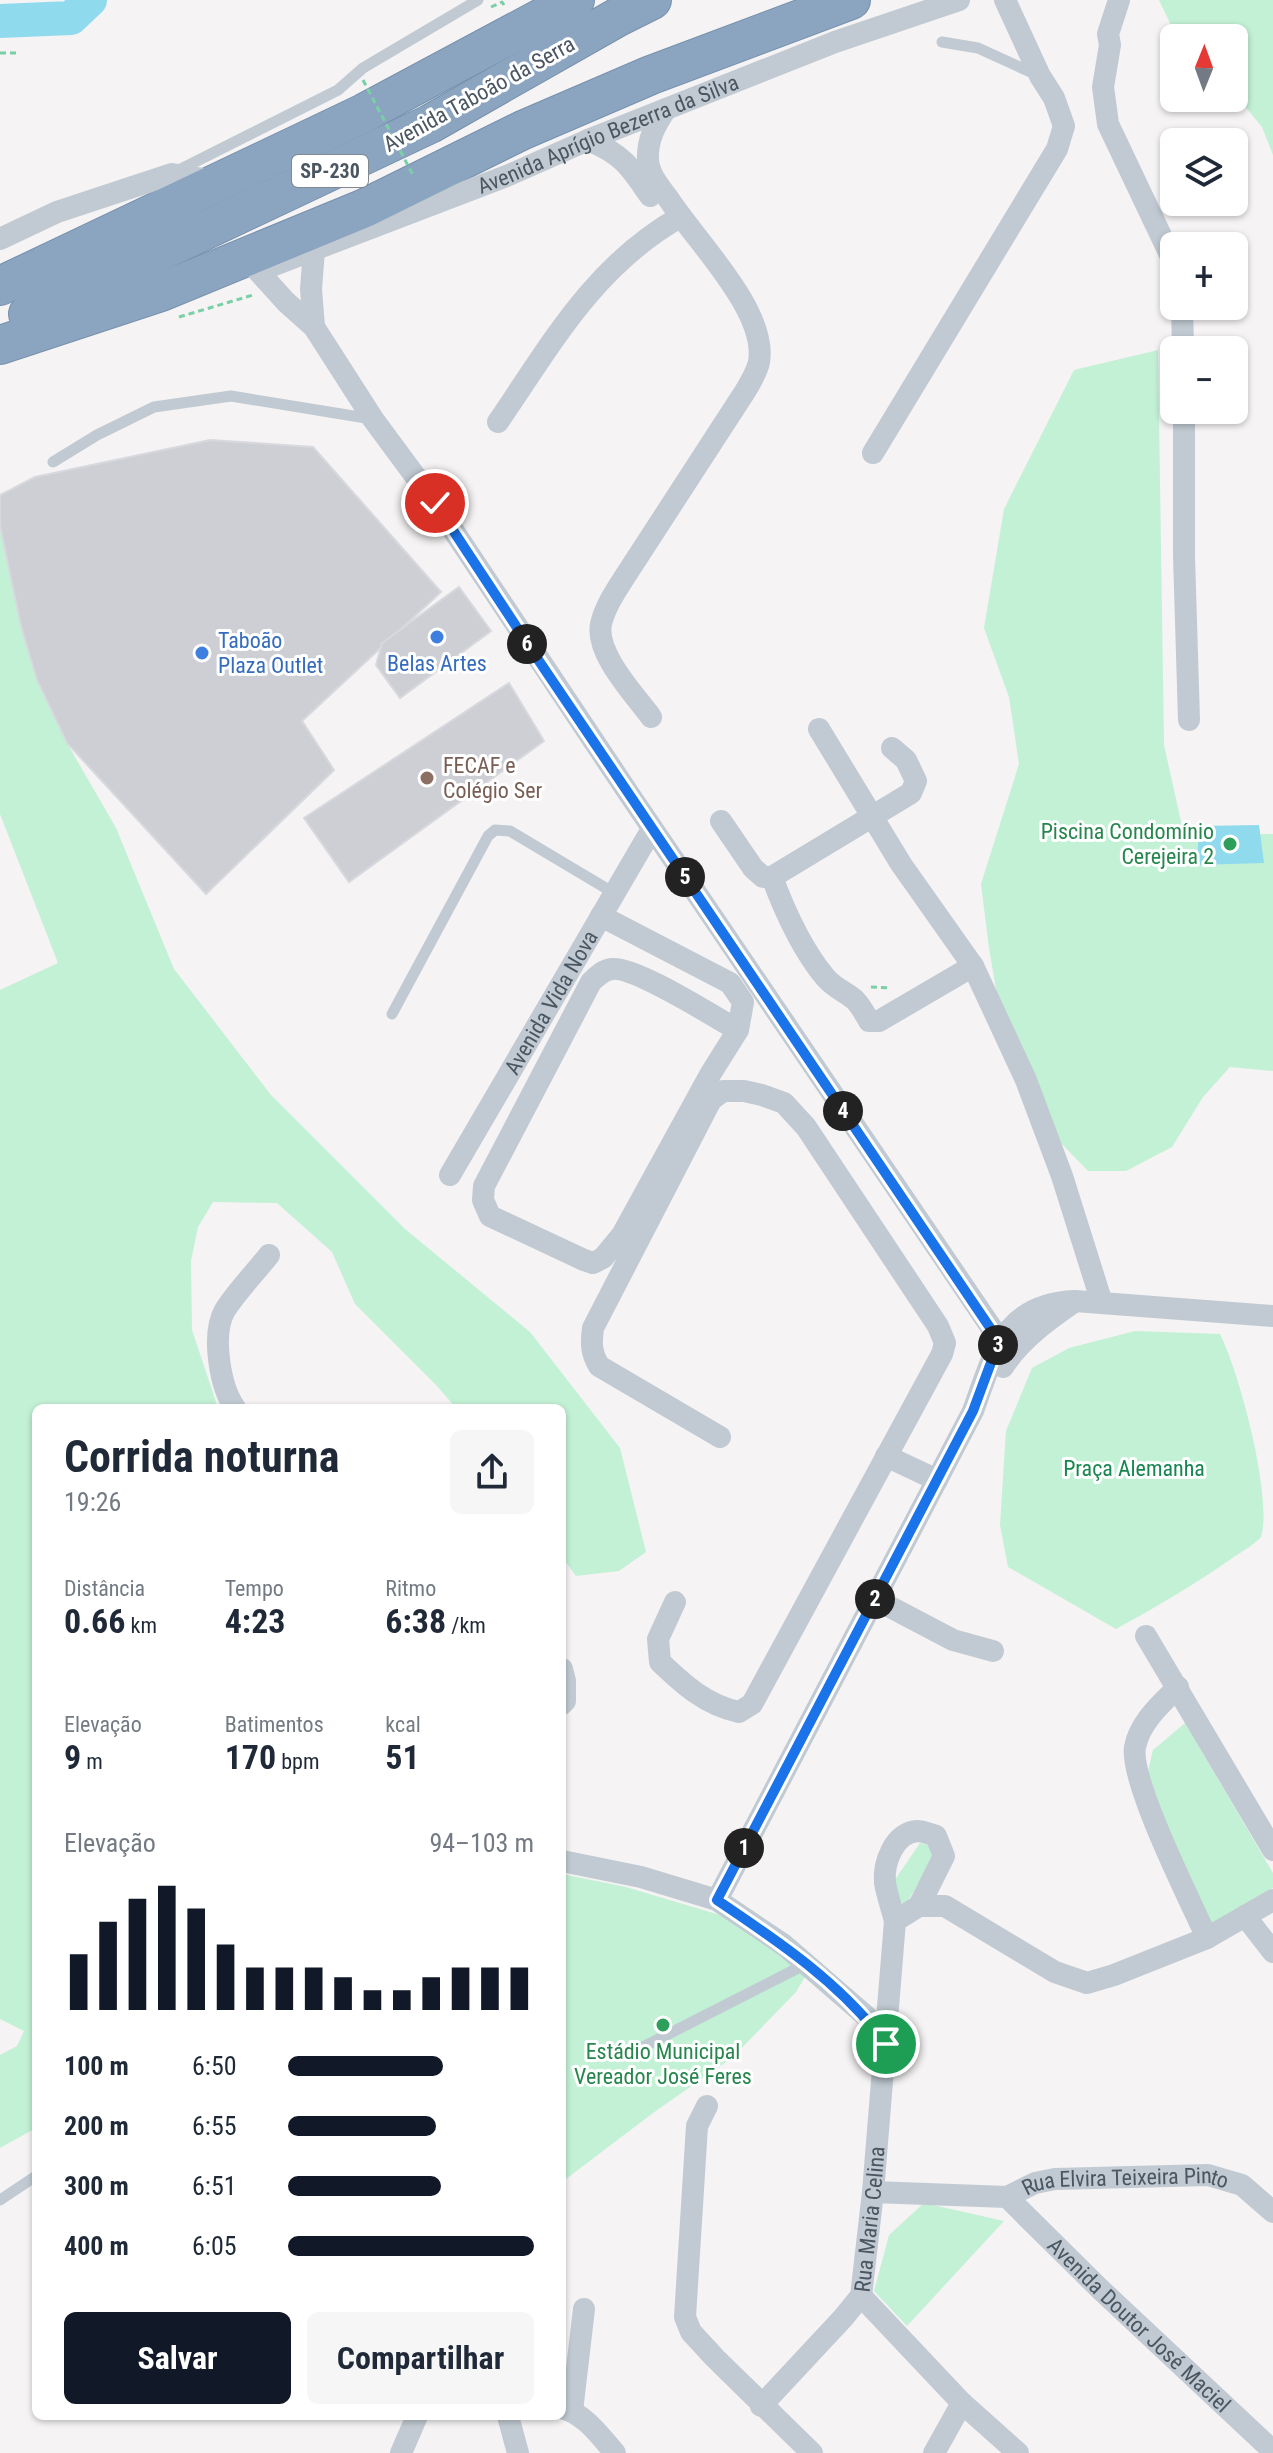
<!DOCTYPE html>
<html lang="pt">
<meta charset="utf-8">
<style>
body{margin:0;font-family:"Roboto Condensed",sans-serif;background:#f6f6f7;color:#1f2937;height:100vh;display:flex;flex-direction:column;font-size:30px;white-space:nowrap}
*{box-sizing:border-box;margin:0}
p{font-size:26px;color:#747a83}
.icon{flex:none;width:44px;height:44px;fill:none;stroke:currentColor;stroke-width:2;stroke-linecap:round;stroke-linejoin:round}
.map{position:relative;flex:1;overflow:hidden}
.sheet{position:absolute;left:32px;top:1404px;width:534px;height:1016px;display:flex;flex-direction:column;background:#fff;border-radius:12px;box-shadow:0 2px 6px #0004}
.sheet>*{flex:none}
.needle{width:52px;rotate:1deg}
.controls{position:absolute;left:1160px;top:24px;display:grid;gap:16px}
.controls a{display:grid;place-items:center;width:88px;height:88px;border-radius:12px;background:#fff;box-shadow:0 2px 6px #0004;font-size:40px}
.pin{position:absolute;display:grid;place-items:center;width:68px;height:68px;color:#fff;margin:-34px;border:4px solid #fff;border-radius:50%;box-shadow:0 2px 8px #0007}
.km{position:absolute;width:40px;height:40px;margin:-20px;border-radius:50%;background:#222;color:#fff;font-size:22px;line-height:40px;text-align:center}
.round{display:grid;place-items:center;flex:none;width:84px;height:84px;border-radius:12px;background:#f6f6f7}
.summary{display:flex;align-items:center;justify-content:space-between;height:136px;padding:0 32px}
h1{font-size:44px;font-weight:700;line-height:60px}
.metrics{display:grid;grid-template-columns:repeat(3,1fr);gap:12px;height:136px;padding:8px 32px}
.metrics div{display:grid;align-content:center}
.metrics b{font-size:34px;font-weight:700}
.metrics small{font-size:22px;font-weight:400}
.metrics p{font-size:22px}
.chart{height:224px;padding:16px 32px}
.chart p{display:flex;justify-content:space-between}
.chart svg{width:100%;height:144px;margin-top:8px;stroke:#111827;stroke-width:6}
.cta{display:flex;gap:16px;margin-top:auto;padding:16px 32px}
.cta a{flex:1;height:92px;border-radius:12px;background:#111827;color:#fff;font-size:32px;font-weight:700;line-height:92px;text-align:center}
.cta a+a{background:#f6f6f7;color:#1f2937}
ul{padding:0 32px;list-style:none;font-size:26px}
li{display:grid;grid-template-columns:128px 96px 1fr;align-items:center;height:60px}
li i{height:20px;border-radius:10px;background:#111827}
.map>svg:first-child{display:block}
.green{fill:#c3f1d5}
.water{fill:#90daee}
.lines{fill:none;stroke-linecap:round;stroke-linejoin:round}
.river{stroke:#90daee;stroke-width:34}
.building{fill:#cdcfd5;stroke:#d7d9de;stroke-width:2}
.highway-casing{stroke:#7690ad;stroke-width:40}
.path{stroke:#7ad0a6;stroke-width:3;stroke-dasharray:6 4;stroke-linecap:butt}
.lane{stroke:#c1cad2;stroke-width:11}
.street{stroke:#c1cad2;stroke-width:22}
.highway{stroke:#8ba5c1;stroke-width:38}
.path-bridge{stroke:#7ad0a6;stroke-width:3;stroke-dasharray:6 4;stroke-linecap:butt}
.route-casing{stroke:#fff;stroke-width:16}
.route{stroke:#1a73e8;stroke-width:10}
.shop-dot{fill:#3f7fe0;stroke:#fff;stroke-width:3}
.education-dot{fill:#8d6e63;stroke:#fff;stroke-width:3}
.leisure-dot{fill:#2e9e5b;stroke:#fff;stroke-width:3}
.labels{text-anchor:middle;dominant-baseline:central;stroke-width:6;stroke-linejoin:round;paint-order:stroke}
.shield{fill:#fff;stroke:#808990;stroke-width:2}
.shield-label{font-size:20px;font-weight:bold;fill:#4a5661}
.street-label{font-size:22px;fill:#4a5661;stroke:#fff}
.shop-label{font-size:22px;fill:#366cbe;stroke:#fff;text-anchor:start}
.education-label{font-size:22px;fill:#785e54;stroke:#fff;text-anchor:start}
.leisure-label{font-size:22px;fill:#27864d;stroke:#fff;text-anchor:end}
.park-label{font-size:22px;fill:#17864f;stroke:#fff}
</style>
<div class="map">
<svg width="1273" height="2453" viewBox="0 0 1273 2453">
<rect width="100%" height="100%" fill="#f5f3f3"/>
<g class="green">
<path d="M 1159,0 L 1273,0 L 1273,155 L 1262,127 L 1234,93 L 1234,38 L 1177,38 Z"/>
<path d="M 1158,350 L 1164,745 L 1184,835 L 1273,834 L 1273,1071 L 1230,1067 L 1203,1097 L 1172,1147 L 1126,1171 L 1088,1171 L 1053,1135 L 1003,1030 L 989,948 L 981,884 L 1019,764 L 1009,697 L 984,628 L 1004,509 L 1074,370 Z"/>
<path d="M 0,526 L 21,626 L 67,743 L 116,828 L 174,969 L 271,1095 L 405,1229 L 530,1332 L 620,1448 L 646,1552 L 619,1571 L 576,1576 L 562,1557 L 562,1408 L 456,1408 L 437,1386 L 355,1304 L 332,1252 L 277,1203 L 213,1202 L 198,1227 L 191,1261 L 192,1330 L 218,1408 L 36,1408 L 36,2128 L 0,2148 L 0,2055 L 17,2046 L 24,2031 L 0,2019 L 0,990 L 58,963 L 0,814 Z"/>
<path d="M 1135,1331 L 1220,1334 C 1240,1374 1273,1499 1261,1537 C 1254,1545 1241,1552 1231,1559 C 1194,1585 1156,1607 1116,1629 L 1008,1567 L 1000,1525 L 1006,1431 L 1032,1368 L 1069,1348 Z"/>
<path d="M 1185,1723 L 1273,1873 L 1273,1888 L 1212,1925 L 1145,1784 L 1153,1750 Z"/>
<path d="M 920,1843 L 939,1848 L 905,1906 L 888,1890 Z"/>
<path d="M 562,1874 L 626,1887 L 747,1923 L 805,1977 L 796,1992 L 733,2057 L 653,2113 L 562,2182 Z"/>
<path d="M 924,2203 L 1004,2221 L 907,2326 L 874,2291 L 889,2235 Z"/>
</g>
<path class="water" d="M 1259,825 L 1264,863 L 1197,865 L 1199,826 Z"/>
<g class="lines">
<path class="river" d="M 0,21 L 71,18 L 90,0"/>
</g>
<g class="building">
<path d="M 210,440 L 313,447 L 441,592 L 302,721 L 334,770 L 206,894 L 67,743 L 37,680 L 21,626 L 0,526 L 0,495 L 35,477 Z"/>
<path d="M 459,587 L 491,631 L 400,698 L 376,665 L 382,643 Z"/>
<path d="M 509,683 L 544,741 L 349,882 L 304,818 Z"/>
</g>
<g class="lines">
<g class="highway-casing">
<g id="highway">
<path d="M 0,286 L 364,113 L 575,0"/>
<path d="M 28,314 L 430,124 L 618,17 L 652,0"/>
<path d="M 0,345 L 161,292 L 365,208 L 523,130 L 651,75 L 851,0"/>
</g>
</g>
<g class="path">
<path d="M 491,7 L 502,2 L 504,5"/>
<path d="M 0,53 L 16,53"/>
<path d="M 179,317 L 253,295"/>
<path d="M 871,987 L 891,988"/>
</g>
<g class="lane">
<path d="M 942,42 L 978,48 L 1035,74"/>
<path d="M 177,171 L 338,90 L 363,68 L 478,0"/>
<path d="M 53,462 L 97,435 L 154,407 L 231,396 L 372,419"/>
<path d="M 392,1014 L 488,836 L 495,830 L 510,831 L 614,893"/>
<path d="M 637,2050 L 806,1964"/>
<path d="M 0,2200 L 36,2176"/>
</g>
<g class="street">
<path d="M 1119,0 L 1108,34 L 1110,45 L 1103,87 L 1108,124 L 1174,263"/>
<path d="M 588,140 C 622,154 630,166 650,196"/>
<path d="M 0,239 L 57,212 L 172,174 L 217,181"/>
<path d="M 314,250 L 311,289 L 314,327"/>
<path id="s1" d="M 269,267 L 509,175 L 588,140 L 835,42 L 959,0"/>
<path d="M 258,271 L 286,302 L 314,327 L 373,419 L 435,503 L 629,794 L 1010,1355"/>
<path d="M 1182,306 L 1183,350"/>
<path d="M 1184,410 L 1184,556 L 1189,720"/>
<path d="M 498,422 C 552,343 594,266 680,217"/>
<path d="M 873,453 L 1057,149 L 1064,126 L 1054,98 L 1040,76 L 1005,0"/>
<path d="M 651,717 C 634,694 595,653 601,624 C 605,607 615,592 624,578 L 746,390 C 751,381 757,372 759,362 C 768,311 694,239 668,198 C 660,187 649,175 648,160 C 647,140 655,125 666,109"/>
<path d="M 819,729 L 901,864 L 973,966 L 1026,1080 L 1062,1176 L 1102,1303"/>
<path d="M 721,821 L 753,868 L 763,877 L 772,877 L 911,793 L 916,781 L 906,760 L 892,748"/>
<path d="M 772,877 C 785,912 801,948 825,977 C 834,988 846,992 855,1000 C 861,1006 865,1014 869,1021 L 879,1021 L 973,966"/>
<path d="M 601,916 L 730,983 L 743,1002 L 738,1030 L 711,1073 L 622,1235 L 603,1258 L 593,1263 L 584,1260 L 490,1216 L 483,1200 L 484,1186 L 591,982 C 597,976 603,970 612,969 C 635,966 714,1017 738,1030"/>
<path id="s2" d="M 450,1175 L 652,829"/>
<path d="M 1003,1367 C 1020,1340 1048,1320 1074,1302"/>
<path d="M 235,1408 C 220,1387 211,1334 225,1310 C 237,1291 255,1273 269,1255"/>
<path d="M 886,1456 L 937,1480"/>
<path d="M 875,1599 L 953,1640 L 993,1651"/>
<path d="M 675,1602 L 658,1639 L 660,1662 C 684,1685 706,1705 739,1712 L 752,1704 L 942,1354 L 945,1343 L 938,1326 L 806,1127 L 784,1103 L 762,1095 L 744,1091 L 723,1091 L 711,1100 L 593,1328 C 591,1343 591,1353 599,1366 L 720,1437"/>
<path d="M 1146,1636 L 1273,1850"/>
<path d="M 562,1669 L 565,1681 L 565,1701 L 562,1704"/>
<path d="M 1178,1687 C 1160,1705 1140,1722 1135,1747 C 1129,1780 1191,1902 1207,1938"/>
<path d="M 562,1861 L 641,1877 L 717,1900 L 784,1945 L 867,2017 L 886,2044"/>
<path d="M 717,1900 L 973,1411 C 994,1354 1003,1304 1075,1301 L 1273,1316"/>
<path d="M 1245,1916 L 1273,1952"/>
<path d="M 895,1921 C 892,1909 887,1895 885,1883 C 883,1863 894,1833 917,1831 C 923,1831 930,1834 936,1836 L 944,1856 L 919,1906"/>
<path d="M 707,2106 L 697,2126 L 685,2317 L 691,2332 L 715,2358 L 812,2453"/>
<path id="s3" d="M 873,2192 L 1007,2197 L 1035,2183 L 1055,2179 L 1208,2175 L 1242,2185 L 1273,2212"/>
<path id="s4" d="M 1007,2197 L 1101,2290 L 1273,2451"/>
<path d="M 861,2296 L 962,2403 L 1018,2453"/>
<path id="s5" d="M 761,2406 L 843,2318 L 861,2296 L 873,2192 L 895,1921 L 919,1906 L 945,1906 L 1055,1972 L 1087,1983 L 1114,1975 L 1207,1938 L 1273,1900"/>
<path d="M 562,2408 C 585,2414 600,2436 615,2453"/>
<path d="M 572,2411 L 584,2309"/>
<path d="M 508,2416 L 518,2453"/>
<path d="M 401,2453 L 417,2416"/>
<path d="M 934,2453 L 962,2403"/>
</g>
<use href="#highway" class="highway"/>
<path class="path-bridge" d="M 363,80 L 414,177"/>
</g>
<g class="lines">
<g class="route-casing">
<path id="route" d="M 435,503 L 539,661 L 999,1341 L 973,1411 L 717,1900 C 778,1941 842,1984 886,2044"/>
</g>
<use href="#route" class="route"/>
</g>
<g class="shop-dot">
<circle cx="437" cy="637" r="8"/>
<circle cx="202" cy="653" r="8"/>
</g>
<circle class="education-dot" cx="427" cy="778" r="8"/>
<g class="leisure-dot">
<circle cx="1230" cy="844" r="8"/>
<circle cx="663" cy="2025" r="8"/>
</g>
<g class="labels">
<rect class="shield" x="292" y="155" width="76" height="32" rx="6"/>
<g class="shield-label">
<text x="330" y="171">SP-230</text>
</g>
<g class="street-label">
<text transform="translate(479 94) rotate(-29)">Avenida Taboão da Serra</text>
<text stroke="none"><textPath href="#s1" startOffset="364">Avenida Aprígio Bezerra da Silva</textPath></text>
<text stroke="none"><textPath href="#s2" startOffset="200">Avenida Vida Nova</textPath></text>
<text stroke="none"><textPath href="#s3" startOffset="256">Rua Elvira Teixeira Pinto</textPath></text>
<text stroke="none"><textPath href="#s5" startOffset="226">Rua Maria Celina</textPath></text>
<text stroke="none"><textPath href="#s4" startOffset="184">Avenida Doutor José Maciel</textPath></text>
</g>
<g class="shop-label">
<text x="218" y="640">Taboão<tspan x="218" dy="25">Plaza Outlet</tspan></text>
<text x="437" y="663" text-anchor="middle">Belas Artes</text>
</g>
<g class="education-label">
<text x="443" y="765">FECAF e<tspan x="443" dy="25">Colégio Ser</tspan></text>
</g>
<g class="leisure-label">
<text x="1214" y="831">Piscina Condomínio<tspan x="1214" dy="25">Cerejeira 2</tspan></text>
<text x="663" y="2051" text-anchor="middle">Estádio Municipal<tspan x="663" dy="25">Vereador José Feres</tspan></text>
</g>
<g class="park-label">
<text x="1134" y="1468">Praça Alemanha</text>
</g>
</g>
</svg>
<div class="controls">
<a><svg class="needle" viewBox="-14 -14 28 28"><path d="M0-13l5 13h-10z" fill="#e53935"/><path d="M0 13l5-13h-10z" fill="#747a83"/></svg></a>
<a><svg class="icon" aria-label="layers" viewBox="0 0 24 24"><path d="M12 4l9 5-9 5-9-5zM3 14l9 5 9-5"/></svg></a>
<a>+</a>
<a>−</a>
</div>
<div class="pin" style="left:886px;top:2044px;background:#1e9e55"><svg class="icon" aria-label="arrive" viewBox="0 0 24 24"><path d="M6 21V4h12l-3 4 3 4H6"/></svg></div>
<div class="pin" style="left:435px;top:503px;background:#d93025"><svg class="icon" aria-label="check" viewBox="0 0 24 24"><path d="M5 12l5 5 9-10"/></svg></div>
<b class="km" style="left:744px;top:1848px">1</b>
<b class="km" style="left:875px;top:1599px">2</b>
<b class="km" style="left:998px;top:1345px">3</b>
<b class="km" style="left:843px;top:1111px">4</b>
<b class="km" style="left:685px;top:877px">5</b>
<b class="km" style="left:527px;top:644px">6</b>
<section class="sheet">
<div class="summary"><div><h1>Corrida noturna</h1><p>19:26</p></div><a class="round"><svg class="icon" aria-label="share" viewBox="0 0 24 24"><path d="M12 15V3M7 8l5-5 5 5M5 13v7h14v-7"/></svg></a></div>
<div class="metrics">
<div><p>Distância</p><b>0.66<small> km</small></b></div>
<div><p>Tempo</p><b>4:23</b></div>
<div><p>Ritmo</p><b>6:38<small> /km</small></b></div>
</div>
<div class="metrics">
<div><p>Elevação</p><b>9<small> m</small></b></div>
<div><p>Batimentos</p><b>170<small> bpm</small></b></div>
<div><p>kcal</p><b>51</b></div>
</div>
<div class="chart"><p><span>Elevação</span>94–103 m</p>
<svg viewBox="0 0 160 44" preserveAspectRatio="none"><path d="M5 44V27M15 44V17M25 44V10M35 44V6M45 44V13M55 44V24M65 44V31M75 44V31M85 44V31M95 44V34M105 44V38M115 44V38M125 44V34M135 44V31M145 44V31M155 44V31"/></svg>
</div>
<ul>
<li><b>100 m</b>6:50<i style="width:63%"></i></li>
<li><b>200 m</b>6:55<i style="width:60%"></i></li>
<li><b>300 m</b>6:51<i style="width:62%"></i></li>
<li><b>400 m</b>6:05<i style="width:100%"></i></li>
</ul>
<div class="cta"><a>Salvar</a><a>Compartilhar</a></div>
</section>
</div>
